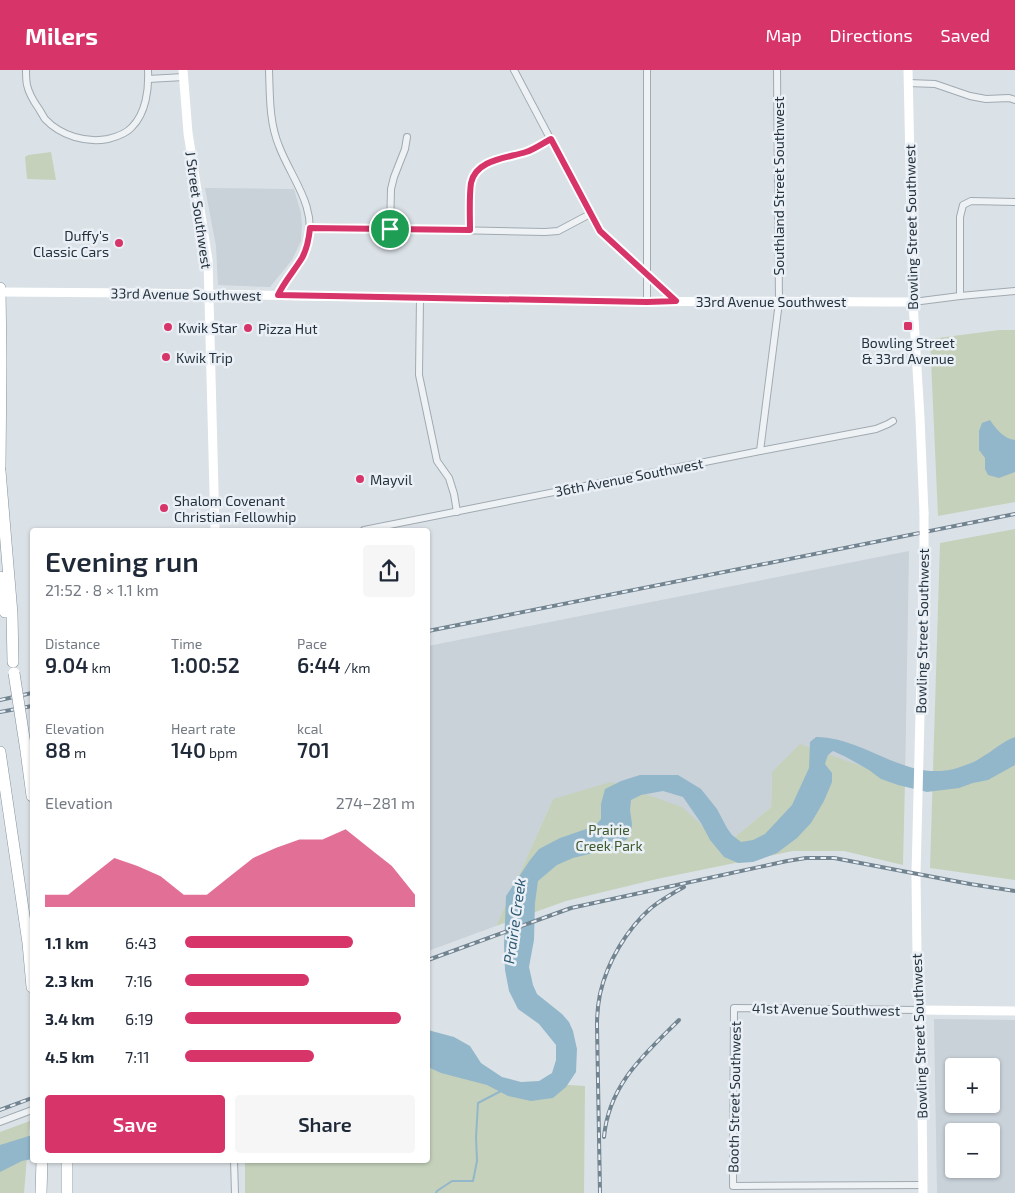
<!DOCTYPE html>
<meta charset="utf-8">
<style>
body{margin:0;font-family:"Exo 2",sans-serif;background:#f6f6f7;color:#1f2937;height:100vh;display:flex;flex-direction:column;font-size:19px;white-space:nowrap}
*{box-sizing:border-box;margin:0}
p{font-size:16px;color:#747a83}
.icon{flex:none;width:28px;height:28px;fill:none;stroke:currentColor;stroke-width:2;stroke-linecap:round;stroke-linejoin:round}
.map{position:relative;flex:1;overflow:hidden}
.details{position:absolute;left:30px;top:458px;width:400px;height:635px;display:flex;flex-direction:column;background:#fff;border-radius:5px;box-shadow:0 1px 4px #0004}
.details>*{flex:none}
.buttons{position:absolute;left:945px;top:988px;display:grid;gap:10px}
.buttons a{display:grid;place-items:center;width:55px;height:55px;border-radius:5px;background:#fff;box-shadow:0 1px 4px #0004;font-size:25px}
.pin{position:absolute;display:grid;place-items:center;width:42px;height:42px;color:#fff;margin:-21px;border:2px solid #fff;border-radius:50%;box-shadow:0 1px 5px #0007}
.round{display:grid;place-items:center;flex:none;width:52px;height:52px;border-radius:5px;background:#f6f6f7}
.overview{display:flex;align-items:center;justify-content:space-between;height:85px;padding:0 15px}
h1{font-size:28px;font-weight:600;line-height:38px}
.figures{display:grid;grid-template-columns:repeat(3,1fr);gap:8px;height:85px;padding:5px 15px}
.figures div{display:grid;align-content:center}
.figures b{font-size:21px;font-weight:600}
.figures small{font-size:14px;font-weight:400}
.figures p{font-size:14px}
.chart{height:140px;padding:10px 15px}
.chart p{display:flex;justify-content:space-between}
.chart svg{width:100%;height:90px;margin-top:5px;fill:#d7346a;opacity:.7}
.button{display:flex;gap:10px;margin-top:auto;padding:10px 15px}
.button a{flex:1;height:58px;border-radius:5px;background:#d7346a;color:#fff;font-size:20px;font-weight:600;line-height:58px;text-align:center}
.button a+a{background:#f6f6f7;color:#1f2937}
ul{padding:0 15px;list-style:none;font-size:16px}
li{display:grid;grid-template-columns:80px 60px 1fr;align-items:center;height:38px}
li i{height:12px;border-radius:6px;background:#d7346a}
header{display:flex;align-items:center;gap:30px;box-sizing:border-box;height:70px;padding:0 25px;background:#d7346a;color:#fff}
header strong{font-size:24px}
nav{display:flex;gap:28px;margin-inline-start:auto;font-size:18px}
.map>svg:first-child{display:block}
.built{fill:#c9d1d9;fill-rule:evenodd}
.green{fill:#c5d1bb}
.water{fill:#93b7ca}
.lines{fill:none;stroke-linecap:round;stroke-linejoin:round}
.stream{stroke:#93b7ca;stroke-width:2}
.street-casing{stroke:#a0aab1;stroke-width:8}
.highway-casing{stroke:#81929e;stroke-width:12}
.street{stroke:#eef2f5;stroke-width:6}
.secondary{stroke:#fff;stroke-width:9}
.highway{stroke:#fff;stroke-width:11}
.rail-casing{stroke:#738491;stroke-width:4}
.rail{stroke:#eaf0f5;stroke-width:2;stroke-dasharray:5.5;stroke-linecap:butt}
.highway-bridge-casing{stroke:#81929e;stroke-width:12;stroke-linecap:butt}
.secondary-bridge{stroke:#fff;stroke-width:9}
.highway-bridge{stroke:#fff;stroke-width:11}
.route-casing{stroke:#fff;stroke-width:10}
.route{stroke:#d7346a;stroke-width:6}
.poi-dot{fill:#d7346a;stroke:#eaf0f5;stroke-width:2}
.labels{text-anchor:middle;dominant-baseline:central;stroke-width:5;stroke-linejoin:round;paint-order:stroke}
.street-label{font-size:14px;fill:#24323e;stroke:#eaf0f5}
.poi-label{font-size:14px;fill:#24323e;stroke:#eaf0f5;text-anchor:start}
.park-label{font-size:14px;fill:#405a30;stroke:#eaf0f5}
.water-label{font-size:15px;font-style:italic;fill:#2c5974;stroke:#eaf0f5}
</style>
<header>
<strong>Milers</strong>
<nav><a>Map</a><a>Directions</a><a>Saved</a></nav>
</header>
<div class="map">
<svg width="1015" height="1123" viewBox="0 0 1015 1123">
<rect width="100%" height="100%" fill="#dbe2e7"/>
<g class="built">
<path d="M 205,118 L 294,119 L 301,143 L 302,155 L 301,171 L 292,190 L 270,217 L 218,215 L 216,176 Z"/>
<path d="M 909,481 L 905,712 L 772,702 L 771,737 L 724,776 L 553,729 L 496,856 L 428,881 L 428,576 Z"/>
<path d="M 934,949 L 1015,950 L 1015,1123 L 937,1123 ZM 991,996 L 991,1034 L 954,1034 L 954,996 ZM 991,1061 L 991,1099 L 954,1099 L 954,1061 Z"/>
</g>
<g class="green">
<path d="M 51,82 L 56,110 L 27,109 L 25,87 L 28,85 Z"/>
<path d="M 999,260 L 1015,260 L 1015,432 L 938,446 L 930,269 Z"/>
<path d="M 1015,459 L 1015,810 L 930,798 L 940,473 Z"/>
<path d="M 800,674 L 905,712 L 903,795 L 844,781 L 793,781 L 657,809 L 566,831 L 496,856 L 553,729 L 611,712 L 682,737 L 724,776 L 771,737 L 772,702 Z"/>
<path d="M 428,993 L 506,1011 L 585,1016 L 584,1123 L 245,1123 L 245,1090 L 428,1090 Z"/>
<path d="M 30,1051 L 24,1123 L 0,1123 L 0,1062 Z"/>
</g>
<g class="water">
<path d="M 990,350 C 996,359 1004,369 1015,370 L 1015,402 L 999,408 L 988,405 L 985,399 L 985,388 L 979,380 L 979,361 L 982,353 Z"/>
<path d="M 816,667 C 864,667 904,711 954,699 C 963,696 974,693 982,687 C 993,681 1003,671 1015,667 L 1015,695 L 988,710 L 973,713 L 959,718 L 927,722 L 898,715 L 881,709 L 869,700 L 846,687 L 833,681 L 828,685 L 825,694 L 832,703 L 832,712 L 824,731 L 811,753 L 797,768 L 777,783 L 753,792 L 738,793 L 724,787 L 710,770 L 701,753 L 683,727 L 663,721 L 641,725 L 631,730 L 630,740 L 632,754 L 631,764 L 627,769 L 613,778 L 573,788 L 557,795 L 538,811 L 535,833 L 534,870 L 529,897 L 533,915 L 537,924 L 562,944 L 569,952 L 573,961 L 577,979 L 576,1002 L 566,1017 L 553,1028 L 531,1031 L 508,1026 L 487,1015 L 441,1003 L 428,997 L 428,960 L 454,967 L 470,976 L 481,993 L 502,1007 L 521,1012 L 539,1011 L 552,1003 L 556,990 L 556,975 L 539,954 L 518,939 L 509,921 L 505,900 L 504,875 L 506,826 L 530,790 L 539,779 L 560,768 L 595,756 L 601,749 L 601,734 L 605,719 L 621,711 L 640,705 L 678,705 L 701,719 L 717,739 L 727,758 L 732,765 L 741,772 L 753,770 L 765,764 L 792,735 L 809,698 L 810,672 Z"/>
<path d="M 32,1065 L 32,1089 L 22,1091 L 0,1102 L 0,1075 Z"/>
</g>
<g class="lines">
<path class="stream" d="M 436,1123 L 437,1121 L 452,1111 L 473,1111 L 477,1091 L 476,1067 L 478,1033 L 501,1021"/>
<g class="street-casing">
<g id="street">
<path d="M 26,0 C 26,5 26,10 27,15 C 29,24 34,32 39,39 C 41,42 43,46 45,49 C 61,66 86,73 108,69 C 116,67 126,64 132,57 C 146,43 149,19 148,0"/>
<path d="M 269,0 C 270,25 269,52 279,76 C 291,108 317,136 308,173 C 304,193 286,207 278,225"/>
<path d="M 514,0 L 599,161 L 676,231"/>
<path d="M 647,0 L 647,232"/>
<path d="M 148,9 L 184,7"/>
<path d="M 908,13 L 935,14 L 970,26 L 986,29 L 1009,28 L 1015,30"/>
<path d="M 310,157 L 545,162 L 558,161 L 590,144"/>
<path d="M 390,159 L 391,119 L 394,107 L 405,79 L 407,67"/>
<path d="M 470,160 C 470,146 469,126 471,113 C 475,89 508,88 526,82 C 535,79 543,73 551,69"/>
<path d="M 960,226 L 960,147 L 963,135 L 971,131 L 1015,132"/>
<path d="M 420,228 L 419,305 L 437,391 L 449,408 L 454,424 L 457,442"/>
<path d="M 913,232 L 960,226 L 1015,221"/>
<path d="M 760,381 L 779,232 L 777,0"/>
<path d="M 364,460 L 760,381 L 876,359 L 888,354 L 893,351"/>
<path d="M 918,940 L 734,938 L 733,1116 L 923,1115"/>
<path d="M 0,1052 L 32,1040"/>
<path d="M 234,1090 L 235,1123"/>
</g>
</g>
<g class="highway-casing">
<g id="highway">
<path d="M 0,218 L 1,291 L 0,397"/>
<path d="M 0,401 L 12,544 L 13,592"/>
<path d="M 0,507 L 5,542"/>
<path d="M 26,681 L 32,726"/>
<path d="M 0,682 L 28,873 L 32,917"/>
<path d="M 41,1123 L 42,1090"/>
<path d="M 67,1123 L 67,1090"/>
</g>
</g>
<use href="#street" class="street"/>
<g class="secondary">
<path d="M 183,0 L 188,63 L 208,190 L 215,460"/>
<path d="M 908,0 L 913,232 L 920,348 L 924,443"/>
<path d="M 0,222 L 140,223 L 647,232 C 736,230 824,232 913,232"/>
<path d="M 918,940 L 1015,941"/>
<path d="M 923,1123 L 922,1027 L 917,887 L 916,804 L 924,487"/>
</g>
<use href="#highway" class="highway"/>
<g class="rail-casing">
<g id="rail">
<path d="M 428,561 L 1015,444"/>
<path d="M 0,630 L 32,623"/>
<path d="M 0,642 L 32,636"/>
<path d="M 428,890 L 571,838 L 787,791 L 806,788 L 834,788 L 970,814 L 1015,821"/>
<path d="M 0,1040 L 32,1028"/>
<path d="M 604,1067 C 609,1014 644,985 679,950"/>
<path d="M 600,1123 L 597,955 C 597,945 598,934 600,924 C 607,892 627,859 651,838 C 661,830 673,823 684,817"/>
</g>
</g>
<use href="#rail" class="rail"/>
<g class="highway-bridge-casing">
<path id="highway-bridge" d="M 14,603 L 26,681"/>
</g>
<path class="secondary-bridge" d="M 924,443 L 924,487"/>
<use href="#highway-bridge" class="highway-bridge"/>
</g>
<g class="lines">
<g class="route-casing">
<path id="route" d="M 551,69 L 600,161 L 676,231 L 647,232 L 278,225 C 284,212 294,201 302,188 C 307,179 309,168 310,158 L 470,160 C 470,146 469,126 471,113 C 476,89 508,88 526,82 C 535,79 543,73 551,69 Z"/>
</g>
<use href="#route" class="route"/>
</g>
<g class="poi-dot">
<circle cx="119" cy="173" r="5"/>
<rect x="903" y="251" width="10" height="10" rx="2.5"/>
<circle cx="168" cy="257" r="5"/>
<circle cx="248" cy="258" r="5"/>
<circle cx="166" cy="287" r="5"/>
<circle cx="360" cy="409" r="5"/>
<circle cx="164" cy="438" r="5"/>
</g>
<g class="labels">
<g class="street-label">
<text transform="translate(778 116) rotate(-90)">Southland Street Southwest</text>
<text transform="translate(199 140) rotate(82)">J Street Southwest</text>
<text transform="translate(911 157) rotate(-91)">Bowling Street Southwest</text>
<text transform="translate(186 224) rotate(1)">33rd Avenue Southwest</text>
<text x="771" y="231">33rd Avenue Southwest</text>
<text transform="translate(629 407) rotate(-11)">36th Avenue Southwest</text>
<text transform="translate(922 561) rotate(-89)">Bowling Street Southwest</text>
<text transform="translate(826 939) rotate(1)">41st Avenue Southwest</text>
<text transform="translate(919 966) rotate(-92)">Bowling Street Southwest</text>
<text transform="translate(734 1027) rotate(-89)">Booth Street Southwest</text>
</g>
<g class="poi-label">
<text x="109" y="165" text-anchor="end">Duffy's<tspan x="109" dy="16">Classic Cars</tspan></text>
<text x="178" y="257">Kwik Star</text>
<text x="258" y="258">Pizza Hut</text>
<text x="908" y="272" text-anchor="middle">Bowling Street<tspan x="908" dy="16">&amp; 33rd Avenue</tspan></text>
<text x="176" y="287">Kwik Trip</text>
<text x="370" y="409">Mayvil</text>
<text x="174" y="430">Shalom Covenant<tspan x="174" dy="16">Christian Fellowhip</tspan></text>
</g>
<g class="park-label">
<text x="609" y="759">Prairie<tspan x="609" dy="16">Creek Park</tspan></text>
</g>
<g class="water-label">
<text transform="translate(514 851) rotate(-82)">Prairie Creek</text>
</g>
</g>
</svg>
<div class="buttons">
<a>+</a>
<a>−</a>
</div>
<div class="pin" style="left:390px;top:159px;background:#1e9e55"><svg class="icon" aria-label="arrive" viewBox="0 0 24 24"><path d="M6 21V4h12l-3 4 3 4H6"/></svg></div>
<section class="details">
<div class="overview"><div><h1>Evening run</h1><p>21:52 · 8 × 1.1 km</p></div><a class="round"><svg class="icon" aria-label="share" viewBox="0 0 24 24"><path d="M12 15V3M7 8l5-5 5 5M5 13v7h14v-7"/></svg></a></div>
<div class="figures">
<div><p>Distance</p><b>9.04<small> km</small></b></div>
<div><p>Time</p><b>1:00:52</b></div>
<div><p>Pace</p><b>6:44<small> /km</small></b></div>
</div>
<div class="figures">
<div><p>Elevation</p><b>88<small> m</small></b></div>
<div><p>Heart rate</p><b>140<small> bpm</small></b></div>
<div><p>kcal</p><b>701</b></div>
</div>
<div class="chart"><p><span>Elevation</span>274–281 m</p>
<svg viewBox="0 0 160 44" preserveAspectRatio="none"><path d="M0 44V38L10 38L20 29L30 20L40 24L50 29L60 38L70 38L80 29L90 20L100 15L110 11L120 11L130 6L140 15L150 24L160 38V44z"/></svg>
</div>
<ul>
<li><b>1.1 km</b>6:43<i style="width:73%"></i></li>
<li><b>2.3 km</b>7:16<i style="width:54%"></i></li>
<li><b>3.4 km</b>6:19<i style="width:94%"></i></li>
<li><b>4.5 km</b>7:11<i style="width:56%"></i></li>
</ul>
<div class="button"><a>Save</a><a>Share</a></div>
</section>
</div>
